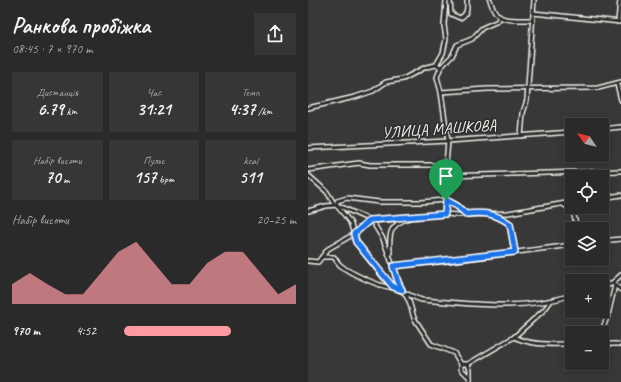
<!DOCTYPE html>
<html lang="uk">
<meta charset="utf-8">
<style>
body{margin:0;font-family:Caveat,sans-serif;background:#363636;color:#f1f3f6;height:100vh;display:flex;flex-direction:column;font-size:15px;white-space:nowrap}
*{box-sizing:border-box;margin:0}
p{font-size:13px;color:#a5a7a8}
.icon{flex:none;width:22px;height:22px;fill:none;stroke:currentColor;stroke-width:2;stroke-linecap:round;stroke-linejoin:round}
.map{position:relative;flex:1;overflow:hidden}
.sheet{display:flex;flex-direction:column;background:#2a2a2a;width:308px}
.sheet>*{flex:none}
.needle{width:26px;rotate:305deg}
.controls{position:absolute;left:257px;top:118px;display:grid;gap:8px}
.controls a{display:grid;place-items:center;width:44px;height:44px;border-radius:0px;background:#2a2a2a;box-shadow:0 2px 10px #0003,0 0 0 1px #464647;font-size:20px}
.pin{position:absolute;display:grid;place-items:center;width:34px;height:34px;color:#fff;margin:-41px -17px;border-radius:50% 50% 50% 0;rotate:-45deg;box-shadow:0 0 4px #0007}
.pin .icon{rotate:45deg}
.round{display:grid;place-items:center;flex:none;width:42px;height:42px;border-radius:0px;background:#363636}
.summary{display:flex;align-items:center;justify-content:space-between;height:68px;padding:0 12px}
h1{font-size:22px;font-weight:700;line-height:30px}
.figures{display:grid;grid-template-columns:repeat(3,1fr);gap:6px;height:68px;padding:4px 12px}
.figures div{display:grid;align-content:center;border-radius:0px;background:#363636;text-align:center}
.figures b{font-size:17px;font-weight:700}
.figures small{font-size:11px;font-weight:400}
.figures p{font-size:11px}
.chart{height:112px;padding:8px 12px}
.chart p{display:flex;justify-content:space-between}
.chart svg{width:100%;height:72px;margin-top:4px;fill:#ff9aa2;opacity:.7}
ul{padding:0 12px;list-style:none;font-size:13px}
li{display:grid;grid-template-columns:64px 48px 1fr;align-items:center;height:30px}
li i{height:10px;border-radius:5px;background:#ff9aa2}
main{display:flex;flex:1;min-height:0}
.map>svg:first-child{display:block}
.lines{fill:none;stroke-linecap:round;stroke-linejoin:round}
.minor-casing{stroke:#f4f1e8;stroke-width:6}
.minor{stroke:#2a2d2e;stroke-width:3}
.route-casing{stroke:#fff;stroke-width:8}
.route{stroke:#1a73e8;stroke-width:5}
.labels{text-anchor:middle;dominant-baseline:central;stroke-width:3;stroke-linejoin:round;paint-order:stroke}
.street-label{font-size:16px;fill:#f4f1e8;stroke:#2a2d2e}
</style>
<main>
<section class="sheet">
<div class="summary"><div><h1>Ранкова пробіжка</h1><p>08:45 · 7 × 970 m</p></div><a class="round"><svg class="icon" aria-label="share" viewBox="0 0 24 24"><path d="M12 15V3M7 8l5-5 5 5M5 13v7h14v-7"/></svg></a></div>
<div class="figures">
<div><p>Дистанція</p><b>6.79<small> km</small></b></div>
<div><p>Час</p><b>31:21</b></div>
<div><p>Темп</p><b>4:37<small> /km</small></b></div>
</div>
<div class="figures">
<div><p>Набір висоти</p><b>70<small> m</small></b></div>
<div><p>Пульс</p><b>157<small> bpm</small></b></div>
<div><p>kcal</p><b>511</b></div>
</div>
<div class="chart"><p><span>Набір висоти</span>20–25 m</p>
<svg viewBox="0 0 160 44" preserveAspectRatio="none"><path d="M0 44V32L10 25L20 32L30 38L40 38L50 25L60 12L70 6L80 19L90 32L100 32L110 19L120 12L130 12L140 25L150 38L160 32V44z"/></svg>
</div>
<ul>
<li><b>970 m</b>4:52<i style="width:62%"></i></li>
</ul>
</section>
<div class="map">
<svg width="313" height="382" viewBox="0 0 313 382">
<rect width="100%" height="100%" fill="#383838"/>
<filter id="ink" filterUnits="userSpaceOnUse"><feTurbulence type="fractalNoise" baseFrequency=".025" numOctaves="2"/><feDisplacementMap in="SourceGraphic" scale="8" xChannelSelector="R" yChannelSelector="G"/><feConvolveMatrix kernelMatrix="1 2 1 2 8 2 1 2 1" color-interpolation-filters="sRGB"/></filter>
<g filter="url(#ink)">
<g class="lines">
<g class="minor-casing">
<g id="minor">
<path d="M 142,0 L 143,14 L 152,18 C 160,14 159,8 159,0"/>
<path d="M 182,0 C 189,25 201,19 224,20"/>
<path d="M 225,13 L 313,22"/>
<path d="M 310,22 L 312,0"/>
<path d="M 128,65 L 135,53 L 138,39 L 136,25 L 138,1"/>
<path d="M 309,84 L 313,100"/>
<path d="M 133,92 L 179,89 L 290,88 L 313,82"/>
<path d="M 0,108 L 47,97 L 65,91 L 78,82 L 95,79 L 118,67 L 128,65 L 133,67"/>
<path d="M 294,129 L 313,127"/>
<path d="M 213,136 L 215,113 L 219,100 L 226,0"/>
<path d="M 0,148 L 140,141 L 264,132"/>
<path d="M 138,165 L 140,141 L 133,92 L 129,77 L 133,67 L 144,56 L 149,45 L 164,39 L 174,28 L 190,21 L 191,18"/>
<path d="M 0,170 L 51,163 L 62,165 L 138,165 L 138,176 L 313,171"/>
<path d="M 0,175 L 19,192 L 27,205"/>
<path d="M 294,198 L 313,195"/>
<path d="M 255,204 L 265,211 L 269,229"/>
<path d="M 29,205 L 29,201 L 39,198 L 71,202 L 113,202 L 138,200 L 149,205 L 158,214"/>
<path d="M 0,211 L 18,206 L 29,205 L 64,221 L 75,239 L 85,266 L 90,282 L 101,301 L 106,318 L 123,344 L 146,353 L 153,364 L 153,369 L 162,378"/>
<path d="M 137,214 L 138,176"/>
<path d="M 185,214 L 202,224 L 207,252"/>
<path d="M 62,220 L 46,234 L 48,242 L 79,282 C 85,287 106,298 114,300 C 165,304 215,311 264,295"/>
<path d="M 64,221 L 137,214 L 150,215 L 200,213 L 264,202"/>
<path d="M 294,241 L 313,239"/>
<path d="M 82,254 C 81,235 80,225 101,218"/>
<path d="M 14,257 L 26,257 C 28,260 30,263 32,265 C 40,272 75,289 85,287"/>
<path d="M 0,261 L 10,262 L 20,249 L 46,234 L 42,222 L 30,207"/>
<path d="M 85,266 L 147,260 L 264,245"/>
<path d="M 304,283 L 313,275"/>
<path d="M 294,289 L 304,283 L 313,290"/>
<path d="M 293,333 L 300,315 L 307,285"/>
<path d="M 206,337 C 225,346 244,344 264,344"/>
<path d="M 294,344 L 313,344"/>
<path d="M 153,364 L 160,364 L 206,337 L 237,309 L 242,302"/>
<path d="M 160,364 L 162,370 L 162,382"/>
</g>
</g>
<use href="#minor" class="minor"/>
</g>
</g>
<g class="lines" filter="url(#ink)">
<g class="route-casing">
<path id="route" d="M 138,200 L 149,206 L 158,214 C 175,212 188,213 202,224 L 207,252 L 85,266 L 90,282 L 94,290 L 85,287 L 48,242 L 46,234 L 62,220 L 137,214 Z"/>
</g>
<use href="#route" class="route"/>
</g>
<g class="labels">
<g class="street-label">
<text transform="translate(131 129) rotate(-4)">УЛИЦА МАШКОВА</text>
</g>
</g>
</svg>
<div class="controls">
<a><svg class="needle" viewBox="-14 -14 28 28"><path d="M0-13l5 13h-10z" fill="#e53935"/><path d="M0 13l5-13h-10z" fill="#a5a7a8"/></svg></a>
<a><svg class="icon" aria-label="locate" viewBox="0 0 24 24"><circle cx="12" cy="12" r="6"/><path d="M12 2v4M12 18v4M2 12h4M18 12h4"/></svg></a>
<a><svg class="icon" aria-label="layers" viewBox="0 0 24 24"><path d="M12 4l9 5-9 5-9-5zM3 14l9 5 9-5"/></svg></a>
<a>+</a>
<a>−</a>
</div>
<div class="pin" style="left:138px;top:200px;background:#1e9e55"><svg class="icon" aria-label="arrive" viewBox="0 0 24 24"><path d="M6 21V4h12l-3 4 3 4H6"/></svg></div>
</div>
</main>
